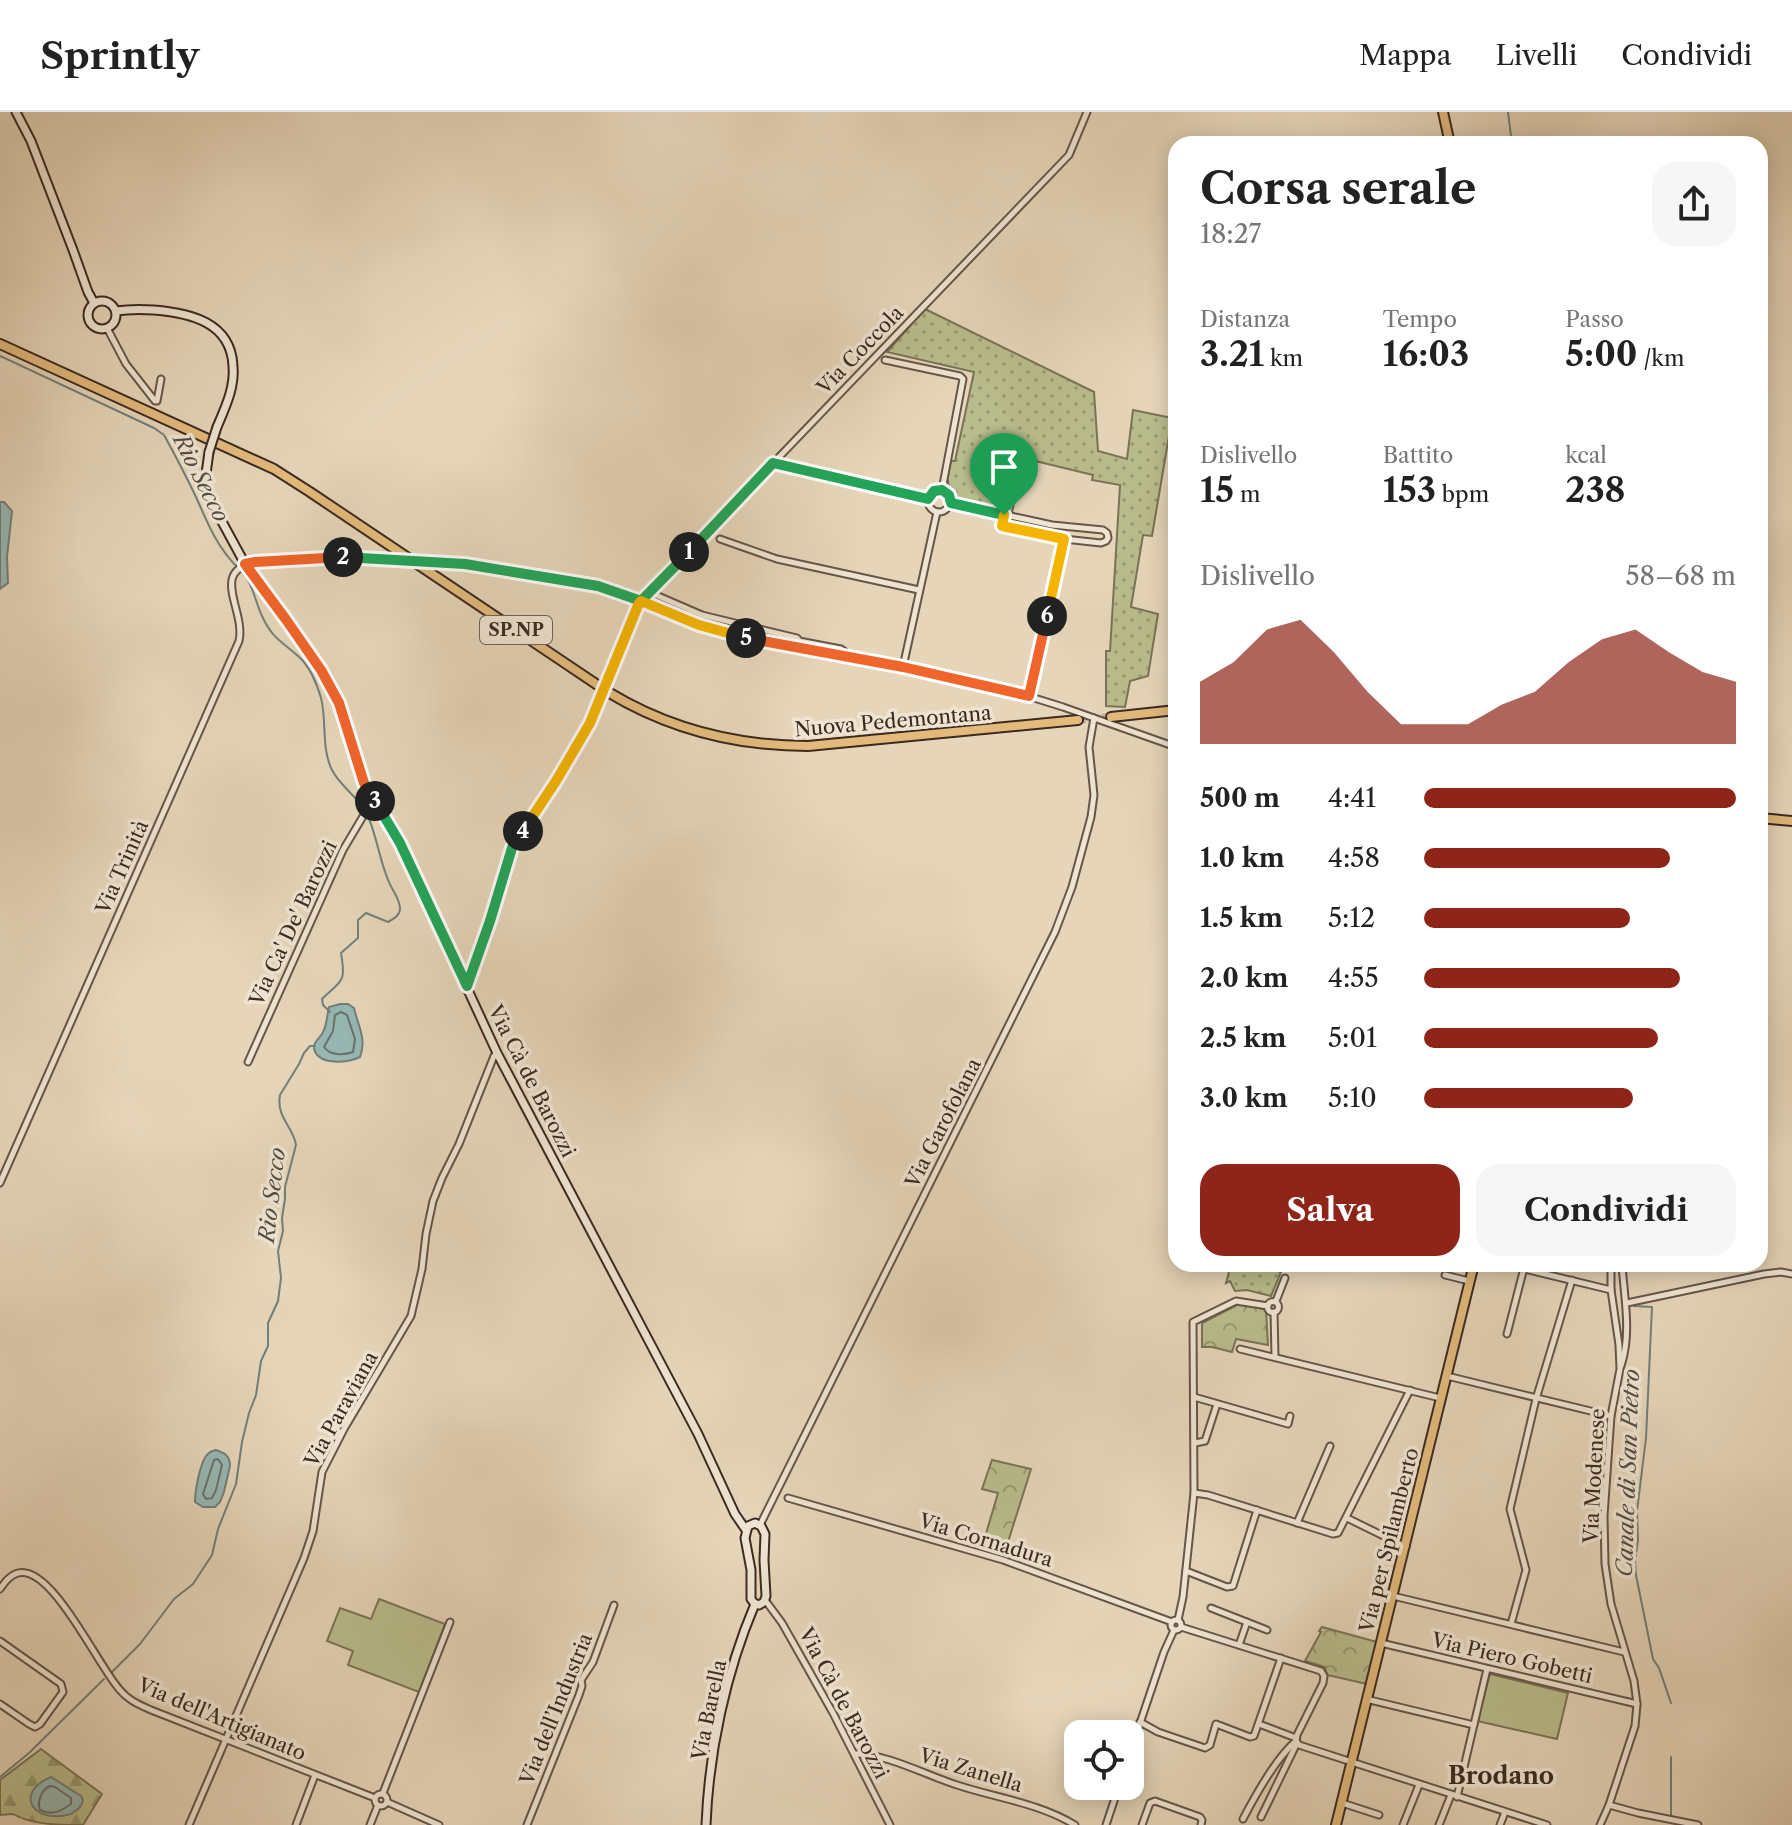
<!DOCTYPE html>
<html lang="it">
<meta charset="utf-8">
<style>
body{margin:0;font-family:"Libre Caslon Text",serif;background:#f6f6f6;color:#222;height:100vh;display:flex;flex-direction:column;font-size:30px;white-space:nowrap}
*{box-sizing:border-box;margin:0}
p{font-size:26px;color:#767676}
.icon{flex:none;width:44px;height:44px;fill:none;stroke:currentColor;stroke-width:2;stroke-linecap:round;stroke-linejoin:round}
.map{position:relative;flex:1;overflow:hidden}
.details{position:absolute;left:1168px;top:24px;width:600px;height:1136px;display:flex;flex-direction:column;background:#fff;border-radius:24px;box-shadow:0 4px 20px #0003}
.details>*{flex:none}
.controls{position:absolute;left:1064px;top:1608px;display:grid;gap:16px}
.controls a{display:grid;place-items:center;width:80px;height:80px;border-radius:16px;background:#fff;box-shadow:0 4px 20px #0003;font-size:40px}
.pin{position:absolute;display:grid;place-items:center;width:68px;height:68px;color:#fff;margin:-82px -34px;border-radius:50% 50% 50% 0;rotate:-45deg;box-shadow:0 0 8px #0007}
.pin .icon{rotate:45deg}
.km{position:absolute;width:40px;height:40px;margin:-20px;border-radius:50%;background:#222;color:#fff;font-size:22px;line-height:40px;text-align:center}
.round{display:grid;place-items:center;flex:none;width:84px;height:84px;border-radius:24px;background:#f6f6f6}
.summary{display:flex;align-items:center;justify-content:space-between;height:136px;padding:0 32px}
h1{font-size:44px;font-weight:800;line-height:60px}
.figures{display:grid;grid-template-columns:repeat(3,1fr);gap:12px;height:136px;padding:8px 32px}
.figures div{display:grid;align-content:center}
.figures b{font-size:34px;font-weight:800}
.figures small{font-size:22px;font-weight:400}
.figures p{font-size:22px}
.chart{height:224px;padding:16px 32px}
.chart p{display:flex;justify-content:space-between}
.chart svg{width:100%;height:144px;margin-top:8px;fill:#8f2418;opacity:.7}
.cta{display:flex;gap:16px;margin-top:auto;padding:16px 32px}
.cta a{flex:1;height:92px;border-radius:24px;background:#8f2418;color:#fff;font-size:32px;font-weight:800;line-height:92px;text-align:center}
.cta a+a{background:#f6f6f6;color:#222}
ul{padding:0 32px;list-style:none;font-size:26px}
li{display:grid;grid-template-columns:128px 96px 1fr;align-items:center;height:60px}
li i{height:20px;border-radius:10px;background:#8f2418}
header{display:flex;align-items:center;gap:48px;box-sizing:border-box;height:112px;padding:0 40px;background:#fff;border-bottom:2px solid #e0e0e0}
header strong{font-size:38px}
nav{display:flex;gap:44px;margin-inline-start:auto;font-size:28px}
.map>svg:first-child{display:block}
.grass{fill:url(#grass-dots);stroke:#7a7357;stroke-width:2}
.forest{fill:url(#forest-firs);stroke:#7a7357;stroke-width:2}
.park{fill:url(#park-crowns);stroke:#7a7357;stroke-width:2}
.garden{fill:#b9bc8c;stroke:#7a7357;stroke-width:2}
.water{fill:#97b8b4;stroke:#737f7a;stroke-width:2}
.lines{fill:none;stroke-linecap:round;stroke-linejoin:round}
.shore{stroke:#6a716b;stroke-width:2}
.stream{stroke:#737f7a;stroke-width:2}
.primary-tunnel{stroke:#c4b39b;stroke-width:8;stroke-dasharray:8 4;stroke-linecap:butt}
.street-casing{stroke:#665548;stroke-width:9}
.secondary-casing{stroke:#3c2a22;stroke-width:11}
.primary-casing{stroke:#3c2a22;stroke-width:12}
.street{stroke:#efe4d2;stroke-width:5}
.secondary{stroke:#efe4d2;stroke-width:7}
.primary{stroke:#e3ba7c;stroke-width:8}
.street-bridge-casing{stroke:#665548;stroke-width:9;stroke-linecap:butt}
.secondary-bridge-casing{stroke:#3c2a22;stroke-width:11;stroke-linecap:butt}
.street-bridge{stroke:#efe4d2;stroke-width:5}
.secondary-bridge{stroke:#efe4d2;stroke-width:7}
.split-1-casing{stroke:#fff;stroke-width:16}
.split-2-casing{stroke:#fff;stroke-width:16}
.split-3-casing{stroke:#fff;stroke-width:16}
.split-4-casing{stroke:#fff;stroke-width:16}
.split-5-casing{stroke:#fff;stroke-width:16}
.split-6-casing{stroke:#fff;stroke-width:16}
.split-7-casing{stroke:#fff;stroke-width:16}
.split-1{stroke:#22a559;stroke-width:10}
.split-2{stroke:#22a559;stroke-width:10}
.split-3{stroke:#f0652b;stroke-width:10}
.split-4{stroke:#22a559;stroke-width:10}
.split-5{stroke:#f5b400;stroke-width:10}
.split-6{stroke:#f0652b;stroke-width:10}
.split-7{stroke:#f5b400;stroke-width:10}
.labels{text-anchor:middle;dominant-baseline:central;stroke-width:7;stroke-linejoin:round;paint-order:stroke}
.shield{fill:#efe4d2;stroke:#726257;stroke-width:2}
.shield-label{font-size:18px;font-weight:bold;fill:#3c2a22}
.street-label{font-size:20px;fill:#3c2a22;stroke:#efe4d2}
.water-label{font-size:22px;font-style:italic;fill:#534e46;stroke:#efe4d2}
.quarter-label{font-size:24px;font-weight:bold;fill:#3c2a22;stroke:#efe4d2}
</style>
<header>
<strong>Sprintly</strong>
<nav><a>Mappa</a><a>Livelli</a><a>Condividi</a></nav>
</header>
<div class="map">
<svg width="1792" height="1713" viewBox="0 0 1792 1713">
<defs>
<pattern id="grass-dots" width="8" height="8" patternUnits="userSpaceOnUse" patternTransform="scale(2)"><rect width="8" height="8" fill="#b9bc8c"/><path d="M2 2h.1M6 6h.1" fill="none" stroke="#989972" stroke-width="1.8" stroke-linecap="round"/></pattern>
<pattern id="forest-firs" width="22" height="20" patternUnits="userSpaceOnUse" patternTransform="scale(2)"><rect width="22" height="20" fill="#b9bc8c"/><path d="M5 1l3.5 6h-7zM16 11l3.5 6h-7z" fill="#989972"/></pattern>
<pattern id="park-crowns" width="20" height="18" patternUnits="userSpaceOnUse" patternTransform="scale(2)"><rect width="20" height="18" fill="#b9bc8c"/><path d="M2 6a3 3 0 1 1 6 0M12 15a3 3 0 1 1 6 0" fill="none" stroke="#989972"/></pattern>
</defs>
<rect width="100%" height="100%" fill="#e6d5b9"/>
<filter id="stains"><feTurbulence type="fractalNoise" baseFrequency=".0025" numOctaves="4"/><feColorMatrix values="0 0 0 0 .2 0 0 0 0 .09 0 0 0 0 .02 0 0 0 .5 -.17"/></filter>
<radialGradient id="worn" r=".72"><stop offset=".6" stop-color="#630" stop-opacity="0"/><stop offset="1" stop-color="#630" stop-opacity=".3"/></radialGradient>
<g class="grass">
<path d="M 925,197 L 1094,280 L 1098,339 L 1127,347 L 1133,298 L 1172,306 L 1152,424 L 1143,423 L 1131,495 L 1158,502 L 1148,564 L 1130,569 L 1125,595 L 1106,594 L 1106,539 L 1110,539 L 1120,373 L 1092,368 L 1093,363 L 1023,346 L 1012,401 C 993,397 957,395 949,375 C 946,367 949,357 951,349 L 955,349 L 974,260 L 887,240 Z"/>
<path d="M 1231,1152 L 1249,1152 L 1281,1160 L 1271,1184 L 1247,1178 L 1235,1179 L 1230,1169 L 1226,1171 Z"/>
</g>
<path class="forest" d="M 41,1637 L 102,1682 L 83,1713 C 59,1713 32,1713 13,1702 L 0,1703 L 0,1668 Z"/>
<g class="park">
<path d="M 1239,1192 L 1246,1192 L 1266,1198 L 1268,1233 L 1236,1227 L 1232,1240 L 1212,1235 L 1202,1235 L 1202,1211 Z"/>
<path d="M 992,1348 L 1031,1357 L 1008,1430 L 985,1425 L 998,1381 L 982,1377 Z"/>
<path d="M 1322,1515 L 1377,1530 L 1367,1572 L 1327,1563 L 1325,1555 L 1305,1549 L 1321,1520 L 1319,1519 Z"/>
</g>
<g class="garden">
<path d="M 379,1487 L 445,1512 L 419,1580 L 348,1553 L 353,1539 L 327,1529 L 340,1496 L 371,1507 Z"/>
<path d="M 1490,1562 L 1568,1581 L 1557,1627 L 1477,1609 Z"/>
</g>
<g class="water">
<path d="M 0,390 L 4,390 L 12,399 L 7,445 L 8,471 L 0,477 Z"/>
<path d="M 340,892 L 348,892 L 354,896 C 358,914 367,927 360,945 C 349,951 317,954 314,936 C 313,929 321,926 323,920 C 327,913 327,903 329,895 Z"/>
<path d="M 216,1338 C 225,1341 230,1344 230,1354 L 224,1380 L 220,1390 L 215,1395 L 203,1395 L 195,1390 C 195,1380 200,1347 209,1341 C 211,1339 214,1339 216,1338 Z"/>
<path d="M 51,1665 L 81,1684 L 83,1688 C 81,1696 78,1697 71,1702 C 33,1713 13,1681 51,1665 Z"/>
</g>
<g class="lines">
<g class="shore">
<path d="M 341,900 L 347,903 L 355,927 L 353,940 C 344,943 330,944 324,935 L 333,919 L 335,903 Z"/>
<path d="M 218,1347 L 222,1353 L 216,1378 L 212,1386 L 206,1387 L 203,1382 L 214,1348 Z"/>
<path d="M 50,1674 L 55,1675 L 71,1686 L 71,1692 C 61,1699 53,1704 40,1698 C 37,1690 41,1678 50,1674 Z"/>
</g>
<g class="stream">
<path d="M 1508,0 L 1512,32"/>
<path d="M 0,244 L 154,316 L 164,323 C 175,343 186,364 196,385 C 208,412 216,433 237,455"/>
<path d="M 242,460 C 253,472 255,489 262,504 C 272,526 281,529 298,544 C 309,553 317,572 321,586 C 327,609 321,636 332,658 C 340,674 357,684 366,700 C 377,722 379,748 389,770 C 392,778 401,788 400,798 C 399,804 394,807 388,810 L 366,801 L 358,808 L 358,826 L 341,841 C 346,870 343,867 322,887 L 323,893 L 330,900"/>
<path d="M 1634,1194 L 1652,1195 L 1646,1326 L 1637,1399 L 1638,1428 L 1635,1448 L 1636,1463 L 1653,1547 L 1659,1556 L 1671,1591"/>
<path d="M 111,1561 L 140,1532 L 174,1487 L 193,1472 L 212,1443 L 218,1417 L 236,1372 L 242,1330 L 249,1301 L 256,1283 L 261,1249 L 268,1234 L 268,1211 L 278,1189 L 281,1166 L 278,1139 L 283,1119 L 282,1106 L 285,1087 L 285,1075 L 296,1033 C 293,1014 276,1006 280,983 L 299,952 L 304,941 L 310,934 L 315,934"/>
<path d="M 1671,1645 L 1671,1704"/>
<path d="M 0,1665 L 29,1641 L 104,1567"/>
</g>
<path class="primary-tunnel" d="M 1078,608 L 1111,605"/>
<g class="street-casing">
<g id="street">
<path d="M 107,216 L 126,252 L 155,289 L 157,289 L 161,267"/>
<path d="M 885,248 L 960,264 L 963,267 L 942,378"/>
<path d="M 774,352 L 928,387"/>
<circle cx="939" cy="389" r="11"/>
<path d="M 951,391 L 1052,413 L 1103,418 L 1107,421 L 1108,426 L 1106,429 L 1101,431 L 1064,427 L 1002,414 L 1004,403"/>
<path d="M 720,427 L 777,447 L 919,478"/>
<path d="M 433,449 L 513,459 L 598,474 L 722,520 L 903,555 L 1012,579 L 1063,595 L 1176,635"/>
<path d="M 658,484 L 702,503 L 797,526 L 799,529 L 798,536"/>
<path d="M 799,529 L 841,537 L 844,539 L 845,545"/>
<path d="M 903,555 L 937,400"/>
<path d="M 609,566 L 639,491 L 1069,43 L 1087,0"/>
<path d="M 1029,584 L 1064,427"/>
<path d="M 467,874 L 490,809 L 512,736 L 579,631 L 598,590"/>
<path d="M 248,950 L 343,738 L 365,701 L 376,691"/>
<path d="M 0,1071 L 239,529 C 246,498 209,460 255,450 L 330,445 L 383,446"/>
<path d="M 1504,1152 L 1611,1178"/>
<path d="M 1445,1163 L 1469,1169"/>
<path d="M 1276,1189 L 1285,1166"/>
<circle cx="1273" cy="1195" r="5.5"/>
<path d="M 1627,1191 L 1764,1162 L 1781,1160 L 1792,1162"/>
<path d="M 1274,1200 L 1275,1245"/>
<path d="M 1507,1222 L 1525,1152"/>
<path d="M 1240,1237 L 1440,1286"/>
<path d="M 1621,1254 C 1632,1221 1624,1185 1622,1152"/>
<path d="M 1447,1264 L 1611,1304"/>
<path d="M 1194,1285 L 1288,1312 L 1290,1304"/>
<path d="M 1195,1331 L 1205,1329 L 1217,1292"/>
<path d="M 1194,1381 L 1208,1383 L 1333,1422 L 1338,1421 L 1410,1278"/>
<path d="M 788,1386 L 1003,1448 L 1172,1510"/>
<path d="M 1347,1406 L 1406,1435"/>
<path d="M 1297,1411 L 1330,1334"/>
<path d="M 760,1413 L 1055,820 L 1072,775 L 1091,705 L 1094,683 L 1089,635 L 1094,606"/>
<path d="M 1186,1459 L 1227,1475 L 1233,1474 L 1257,1398"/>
<path d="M 0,1477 C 5,1470 10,1463 18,1461 C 52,1452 99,1556 120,1578 C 128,1588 140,1593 151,1598 L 375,1686"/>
<path d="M 1393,1484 L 1624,1540"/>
<path d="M 765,1488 L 782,1511 L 833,1601 L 890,1713"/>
<path d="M 1211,1496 L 1267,1518"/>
<circle cx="1176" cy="1513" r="5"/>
<path d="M 1178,1508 L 1183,1485 L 1194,1381 L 1193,1210 L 1236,1189 L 1268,1194"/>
<path d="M 1511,1512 L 1526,1458 L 1510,1397 L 1536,1287 L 1572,1168"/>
<path d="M 1181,1515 L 1321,1559 L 1324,1564 L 1323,1571 L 1297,1623 L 1296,1629 L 1299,1633 L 1547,1713"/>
<path d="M 0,1529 L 61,1572 L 63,1580 L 40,1612 L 35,1615 L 29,1612 L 0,1592"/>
<path d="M 1381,1531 L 1637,1592"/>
<path d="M 1239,1533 L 1247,1510"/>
<path d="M 1366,1587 L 1474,1613"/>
<path d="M 1140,1610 L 1158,1620 L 1205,1636 L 1210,1633 L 1216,1612 L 1250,1625 L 1254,1624 L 1281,1546"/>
<path d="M 1259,1612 L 1296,1626"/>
<path d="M 1130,1641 L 1164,1540 L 1174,1518"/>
<path d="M 855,1642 C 885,1641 928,1664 957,1673 C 996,1686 1039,1691 1075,1713"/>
<path d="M 383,1681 L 450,1510"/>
<circle cx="381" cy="1688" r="6"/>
<path d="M 1457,1685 L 1487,1557"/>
<path d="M 387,1690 L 439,1713"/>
<path d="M 1342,1691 L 1379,1703"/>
<path d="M 1609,1693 L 1638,1701 L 1698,1713"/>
<path d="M 1261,1705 L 1297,1631"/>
<path d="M 1243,1707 C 1255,1684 1277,1645 1296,1629"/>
<path d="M 189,1713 L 304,1446 L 313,1419 L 322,1360 L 344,1317 L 411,1204 L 422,1157 L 426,1122 L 433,1089 L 442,1066 L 459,1032 L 494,944 L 497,941"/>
<path d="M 296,1713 L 315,1663"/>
<path d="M 370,1713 L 378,1693"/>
<path d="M 527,1713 L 579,1583 L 582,1574 L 581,1568 L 593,1550 L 614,1493"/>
<path d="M 1106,1713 L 1119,1674"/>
<path d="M 1142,1713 L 1150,1691 L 1155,1689 L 1200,1705 L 1202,1708 L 1201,1713"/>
<path d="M 1403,1713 L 1419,1673"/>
<path d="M 1439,1713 L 1451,1683"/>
<path d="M 1500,1713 L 1505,1700"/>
<path d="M 1600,1713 L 1609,1693 L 1635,1614 L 1637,1592 L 1634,1569 L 1611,1492 L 1605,1452 L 1604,1404 L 1611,1304 L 1620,1257 L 1619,1233 L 1611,1178 L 1611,1152"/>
</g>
</g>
<g class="secondary-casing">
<g id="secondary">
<path d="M 16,0 L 31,29 L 73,138 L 88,180 L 94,191"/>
<circle cx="102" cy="203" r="14"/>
<path d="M 116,199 C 129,197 141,197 154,198 C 190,201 231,210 233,254 C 235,276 225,296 217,315"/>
<path d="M 209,340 L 205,369 L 207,380 L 214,395 L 245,452 L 287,509 L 321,558 L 339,591 L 364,671 L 400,731 L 497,941 L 698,1322 L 735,1402 L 746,1418"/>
<path d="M 755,1411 L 761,1414 L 765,1422 L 764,1448 L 766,1484 L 764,1490 L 759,1493 L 754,1491 L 751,1487 L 751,1458 L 745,1426 L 748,1414 Z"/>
<path d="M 706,1713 C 709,1639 726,1560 755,1492"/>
</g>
</g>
<g class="primary-casing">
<g id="primary">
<path d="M 1443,0 L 1450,32"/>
<path d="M 0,232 L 274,357 L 310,380 L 608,580 C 669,617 738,634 808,634 L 1078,608"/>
<path d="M 1111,605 L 1176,598"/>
<path d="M 1760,706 L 1792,709"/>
<path d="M 1336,1713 L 1474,1152"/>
</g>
</g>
<use href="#street" class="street"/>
<use href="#secondary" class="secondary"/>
<use href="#primary" class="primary"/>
<g class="street-bridge-casing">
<g id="street-bridge">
<path d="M 383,446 L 433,449"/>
<path d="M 598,590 L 609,566"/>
</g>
</g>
<g class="secondary-bridge-casing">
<path id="secondary-bridge" d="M 209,340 L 217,315"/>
</g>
<use href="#street-bridge" class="street-bridge"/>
<use href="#secondary-bridge" class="secondary-bridge"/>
</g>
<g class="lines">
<g class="split-1-casing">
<path id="split-1" d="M 689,440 L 773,351 L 928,387 L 934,379 L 942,378 L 949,383 L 951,391 L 1004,403"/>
</g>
<g class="split-2-casing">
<path id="split-2" d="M 343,445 L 465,452 L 598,474 L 641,489 L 689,440"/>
</g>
<g class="split-3-casing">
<path id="split-3" d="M 343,445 L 255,450 L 245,452 L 287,509 L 321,558 L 339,591 L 364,671 L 375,689"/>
</g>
<g class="split-4-casing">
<path id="split-4" d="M 375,689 L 400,731 L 467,874 L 490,809 L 512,736 L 523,719"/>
</g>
<g class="split-5-casing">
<path id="split-5" d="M 523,719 L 556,669 L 590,611 L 639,491 L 641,489 L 699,513 L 746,526"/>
</g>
<g class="split-6-casing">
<path id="split-6" d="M 746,526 L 903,555 L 1029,584 L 1047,504"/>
</g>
<g class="split-7-casing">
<path id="split-7" d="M 1004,403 L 1002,414 L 1064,427 L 1047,504"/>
</g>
<use href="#split-1" class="split-1"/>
<use href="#split-2" class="split-2"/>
<use href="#split-3" class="split-3"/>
<use href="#split-4" class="split-4"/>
<use href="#split-5" class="split-5"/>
<use href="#split-6" class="split-6"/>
<use href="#split-7" class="split-7"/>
</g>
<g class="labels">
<rect class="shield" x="480" y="504" width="72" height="28" rx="6"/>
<g class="shield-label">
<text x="516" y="518">SP.NP</text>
</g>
<g class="street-label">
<text transform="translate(860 238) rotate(-46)">Via Coccola</text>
<text transform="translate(893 609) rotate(-5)">Nuova Pedemontana</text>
<text transform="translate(122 755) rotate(-66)">Via Trinità</text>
<text transform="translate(293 811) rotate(-65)">Via Ca' De' Barozzi</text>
<text transform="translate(532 969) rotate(63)">Via Cà de Barozzi</text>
<text transform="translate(943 1011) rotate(-63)">Via Garofolana</text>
<text transform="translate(341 1297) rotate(-61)">Via Paraviana</text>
<text transform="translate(1594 1364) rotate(-87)">Via Modenese</text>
<text transform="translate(986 1428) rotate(17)">Via Cornadura</text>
<text transform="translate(1389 1428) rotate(-76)">Via per Spilamberto</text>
<text transform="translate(1512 1546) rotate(13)">Via Piero Gobetti</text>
<text transform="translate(844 1591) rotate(62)">Via Cà de Barozzi</text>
<text transform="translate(556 1597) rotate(-68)">Via dell’Industria</text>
<text transform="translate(709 1598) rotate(-78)">Via Barella</text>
<text transform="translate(222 1607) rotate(23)">Via dell'Artigianato</text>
<text transform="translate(971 1658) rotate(17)">Via Zanella</text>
</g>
<g class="water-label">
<text transform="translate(201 366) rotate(63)">Rio Secco</text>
<text transform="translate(272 1083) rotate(-83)">Rio Secco</text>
<text transform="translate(1628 1361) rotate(-88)">Canale di San Pietro</text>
</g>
<g class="quarter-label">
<text x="1501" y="1663">Brodano</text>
</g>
</g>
<rect width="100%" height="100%" filter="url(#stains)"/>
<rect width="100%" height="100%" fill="url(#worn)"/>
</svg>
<div class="controls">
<a><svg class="icon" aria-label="locate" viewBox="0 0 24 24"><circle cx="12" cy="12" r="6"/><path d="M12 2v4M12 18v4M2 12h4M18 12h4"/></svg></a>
</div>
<div class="pin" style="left:1004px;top:403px;background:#1e9e55"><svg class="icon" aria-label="arrive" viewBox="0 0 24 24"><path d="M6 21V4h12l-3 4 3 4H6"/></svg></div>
<b class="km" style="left:689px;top:440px">1</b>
<b class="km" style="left:343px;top:445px">2</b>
<b class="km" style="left:375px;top:689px">3</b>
<b class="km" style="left:523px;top:719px">4</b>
<b class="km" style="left:746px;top:526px">5</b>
<b class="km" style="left:1047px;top:504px">6</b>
<section class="details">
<div class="summary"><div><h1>Corsa serale</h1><p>18:27</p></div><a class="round"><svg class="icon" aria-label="share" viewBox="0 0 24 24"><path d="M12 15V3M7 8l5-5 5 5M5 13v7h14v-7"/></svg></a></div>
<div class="figures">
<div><p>Distanza</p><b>3.21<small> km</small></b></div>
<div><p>Tempo</p><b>16:03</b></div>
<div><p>Passo</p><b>5:00<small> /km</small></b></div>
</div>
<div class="figures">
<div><p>Dislivello</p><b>15<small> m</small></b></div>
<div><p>Battito</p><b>153<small> bpm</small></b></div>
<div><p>kcal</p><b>238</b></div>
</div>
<div class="chart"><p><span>Dislivello</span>58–68 m</p>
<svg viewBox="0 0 160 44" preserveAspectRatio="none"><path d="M0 44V25L10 19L20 9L30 6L40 16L50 28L60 38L70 38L80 38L90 32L100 28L110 19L120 12L130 9L140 16L150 22L160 25V44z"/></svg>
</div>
<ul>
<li><b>500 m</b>4:41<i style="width:100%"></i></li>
<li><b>1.0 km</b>4:58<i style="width:79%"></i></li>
<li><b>1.5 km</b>5:12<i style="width:66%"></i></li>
<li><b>2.0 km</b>4:55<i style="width:82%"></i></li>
<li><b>2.5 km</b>5:01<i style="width:75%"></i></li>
<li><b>3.0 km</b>5:10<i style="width:67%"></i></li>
</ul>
<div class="cta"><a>Salva</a><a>Condividi</a></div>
</section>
</div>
